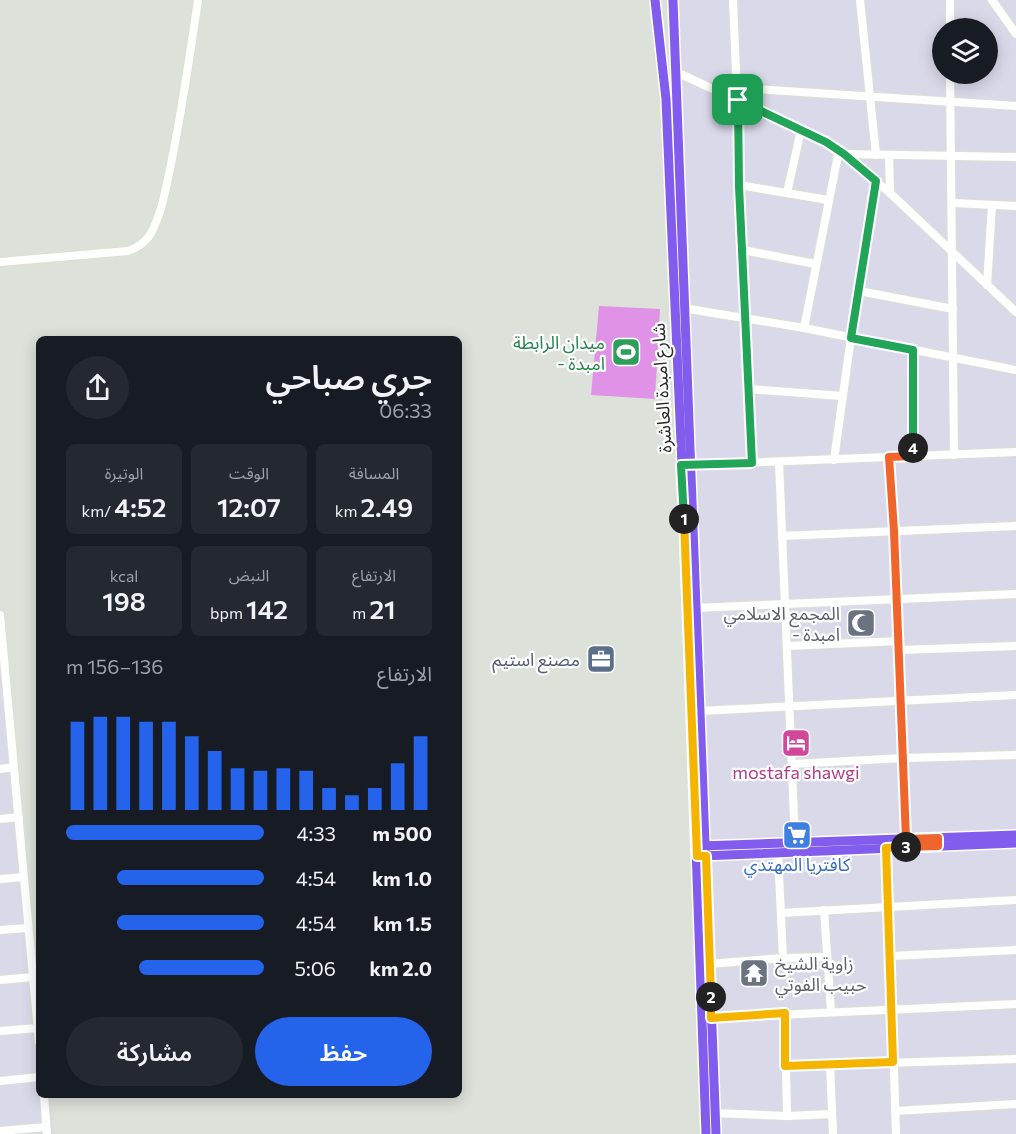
<!DOCTYPE html>
<html lang="ar">
<meta charset="utf-8">
<style>
body{margin:0;font-family:Commissioner,"Noto Sans Arabic",sans-serif;background:#242831;color:#f1f3f6;direction:rtl;height:100vh;display:flex;flex-direction:column;font-size:22px;white-space:nowrap}
*{box-sizing:border-box;margin:0}
p{font-size:20px;color:#9ea1a6}
.icon{flex:none;width:33px;height:33px;fill:none;stroke:currentColor;stroke-width:2;stroke-linecap:round;stroke-linejoin:round}
.map{position:relative;flex:1;overflow:hidden;direction:ltr}
.details{position:absolute;left:36px;top:336px;width:426px;height:762px;display:flex;flex-direction:column;background:#171b24;border-radius:9px;box-shadow:0 3px 15px #0003;direction:rtl}
.details>*{flex:none}
.buttons{position:absolute;left:932px;top:18px;display:grid;gap:12px}
.buttons a{display:grid;place-items:center;width:66px;height:66px;border-radius:50%;background:#171b24;box-shadow:0 3px 15px #0003;font-size:30px}
.pin{position:absolute;display:grid;place-items:center;width:51px;height:51px;color:#fff;margin:-26px;border-radius:12px;box-shadow:0 3px 9px #0006}
.km{position:absolute;width:30px;height:30px;margin:-15px;border-radius:50%;background:#222;color:#fff;font-size:16px;line-height:30px;text-align:center}
.round{display:grid;place-items:center;flex:none;width:63px;height:63px;border-radius:32px;background:#242831}
.head{display:flex;align-items:center;justify-content:space-between;height:102px;padding:0 30px}
h1{font-size:33px;font-weight:600;line-height:45px}
.stats{display:grid;grid-template-columns:repeat(3,1fr);gap:9px;height:102px;padding:6px 30px}
.stats div{display:grid;align-content:center;border-radius:9px;background:#242831;text-align:center}
.stats b{font-size:26px;font-weight:600}
.stats small{font-size:16px;font-weight:400}
.stats p{font-size:16px}
.chart{height:168px;padding:12px 30px}
.chart p{display:flex;justify-content:space-between}
.chart svg{width:100%;height:108px;margin-top:6px;stroke:#2563eb;stroke-width:6}
.action{display:flex;gap:12px;margin-top:auto;padding:12px 30px}
.action a{flex:1;height:69px;border-radius:36px;background:#2563eb;color:#fff;font-size:24px;font-weight:600;line-height:69px;text-align:center}
.action a+a{background:#242831;color:#f1f3f6}
ul{padding:0 30px;list-style:none;font-size:20px}
li{display:grid;grid-template-columns:96px 72px 1fr;align-items:center;height:45px}
li i{height:15px;border-radius:8px;background:#2563eb}
.map>svg:first-child{display:block}
.industrial{fill:#dce2da}
.pitch{fill:#e092e7}
.lines{fill:none;stroke-linecap:round;stroke-linejoin:round}
.minor-casing{stroke:#dbe1cf;stroke-width:10}
.major-casing{stroke:#fff;stroke-width:12}
.minor{stroke:#fff;stroke-width:8}
.major{stroke:#815ced;stroke-width:9}
.split-1-casing{stroke:#fff;stroke-width:12}
.split-2-casing{stroke:#fff;stroke-width:12}
.split-3-casing{stroke:#fff;stroke-width:12}
.split-4-casing{stroke:#fff;stroke-width:12}
.split-5-casing{stroke:#fff;stroke-width:12}
.split-1{stroke:#22a559;stroke-width:8}
.split-2{stroke:#f5b400;stroke-width:8}
.split-3{stroke:#f5b400;stroke-width:8}
.split-4{stroke:#f0652b;stroke-width:8}
.split-5{stroke:#22a559;stroke-width:8}
.labels{text-anchor:middle;dominant-baseline:central;stroke-width:4.5;stroke-linejoin:round;paint-order:stroke}
.leisure-label{font-size:18px;fill:#27864d;stroke:#fff;text-anchor:end}
.street-label{font-size:18px;fill:#282828;stroke:#fff}
.worship-label{font-size:18px;fill:#5b616d;stroke:#fff;text-anchor:end}
.service-label{font-size:18px;fill:#4e5e75;stroke:#fff;text-anchor:end}
.hotel-label{font-size:18px;fill:#b23c85;stroke:#fff}
.shop-label{font-size:18px;fill:#366cbe;stroke:#fff}
</style>
<div class="map">
<svg width="1016" height="1134" viewBox="0 0 1016 1134">
<rect width="100%" height="100%" fill="#dad9ea"/>
<path class="industrial" d="M 0,0 L 669,0 L 717,1134 L 54,1134 L 50,1095 L 459,1095 L 459,339 L 39,339 L 39,996 L 19,817 L 21,815 L 0,608 Z"/>
<path class="pitch" d="M 599,306 L 660,309 L 655,399 L 591,395 Z"/>
<g class="lines">
<g class="minor-casing">
<g id="minor">
<path d="M 733,0 L 752,463"/>
<path d="M 860,0 L 876,155"/>
<path d="M 950,0 L 950,28"/>
<path d="M 992,0 L 1016,34"/>
<path d="M 674,71 L 801,130 L 839,150 L 890,193 L 1016,312"/>
<path d="M 950,74 L 954,455"/>
<path d="M 738,88 L 1016,106"/>
<path d="M 844,154 L 1016,157"/>
<path d="M 889,155 L 890,193"/>
<path d="M 739,185 L 828,200"/>
<path d="M 787,193 L 801,130"/>
<path d="M 953,203 L 1016,206"/>
<path d="M 743,250 L 815,264"/>
<path d="M 0,262 L 128,251 C 138,248 144,243 150,235 C 162,214 166,187 171,164 C 182,110 190,55 198,0"/>
<path d="M 987,285 L 992,205"/>
<path d="M 859,291 L 953,309"/>
<path d="M 683,308 L 804,328 L 1016,370"/>
<path d="M 804,328 L 839,150"/>
<path d="M 913,350 L 913,456"/>
<path d="M 748,389 L 842,396"/>
<path d="M 889,457 L 894,531 L 906,839"/>
<path d="M 834,460 L 851,337 L 876,181"/>
<path d="M 779,462 L 795,842"/>
<path d="M 686,465 L 1016,452"/>
<path d="M 782,536 L 1016,526"/>
<path d="M 696,608 L 1016,594"/>
<path d="M 0,615 L 39,1042"/>
<path d="M 787,646 L 899,641"/>
<path d="M 899,650 L 1016,646"/>
<path d="M 700,711 L 1016,695"/>
<path d="M 792,764 L 904,758 L 1016,755"/>
<path d="M 0,769 L 14,767"/>
<path d="M 0,819 L 19,817"/>
<path d="M 887,848 L 896,1134"/>
<path d="M 778,853 L 783,958"/>
<path d="M 0,879 L 24,877"/>
<path d="M 824,910 L 831,1011"/>
<path d="M 781,913 L 1016,900"/>
<path d="M 0,930 L 28,928"/>
<path d="M 891,956 L 1016,950"/>
<path d="M 709,964 L 783,958 L 827,957"/>
<path d="M 0,980 L 33,977"/>
<path d="M 785,1013 L 787,1116"/>
<path d="M 711,1018 L 1016,1004"/>
<path d="M 0,1031 L 38,1028"/>
<path d="M 830,1065 L 833,1134"/>
<path d="M 785,1066 L 1016,1059"/>
<path d="M 0,1081 L 39,1077"/>
<path d="M 44,1095 L 47,1134"/>
<path d="M 895,1111 L 1016,1104"/>
<path d="M 715,1113 L 787,1116 L 832,1114"/>
<path d="M 0,1131 L 46,1127"/>
</g>
</g>
<g class="major-casing">
<g id="major">
<path d="M 655,0 L 666,99 L 671,215 L 685,533 L 706,1134"/>
<path d="M 673,0 L 716,1134"/>
<path d="M 701,846 L 1016,835"/>
<path d="M 702,856 L 1016,843"/>
</g>
</g>
<use href="#minor" class="minor"/>
<use href="#major" class="major"/>
</g>
<g class="lines">
<g class="split-1-casing">
<path id="split-1" d="M 684,519 L 681,465 L 752,463 L 739,186 L 738,100"/>
</g>
<g class="split-2-casing">
<path id="split-2" d="M 684,519 L 697,856 L 706,856 L 711,997"/>
</g>
<g class="split-3-casing">
<path id="split-3" d="M 711,997 L 711,1018 L 785,1013 L 785,1066 L 893,1062 L 886,848 L 906,847"/>
</g>
<g class="split-4-casing">
<path id="split-4" d="M 906,847 L 938,846 L 938,838 L 906,839 L 894,531 L 889,457 L 913,456 L 913,448"/>
</g>
<g class="split-5-casing">
<path id="split-5" d="M 738,100 L 826,142 L 844,154 L 876,181 L 851,338 L 913,350 L 913,448"/>
</g>
<use href="#split-1" class="split-1"/>
<use href="#split-2" class="split-2"/>
<use href="#split-3" class="split-3"/>
<use href="#split-4" class="split-4"/>
<use href="#split-5" class="split-5"/>
</g>
<defs>
<g id="stadium-square" transform="scale(1.5)"><rect x="-9" y="-9" width="18" height="18" rx="4" fill="#2e9e5b" stroke="#fff"/><path d="M0-5a6.5 5 0 1 0 0 10a6.5 5 0 1 0 0-10ZM-3.5-1.8h7v3.6h-7Z" fill="#fff"/></g>
<g id="mosque-square" transform="scale(1.5)"><rect x="-9" y="-9" width="18" height="18" rx="4" fill="#6b7280" stroke="#fff"/><path d="M3.5-4.9A6 6 0 1 0 3.5 4.9A5 5 0 1 1 3.5-4.9Z" fill="#fff"/></g>
<g id="office-square" transform="scale(1.5)"><rect x="-9" y="-9" width="18" height="18" rx="4" fill="#5c6f8a" stroke="#fff"/><path d="M-6-3h4V-5.5h4V-3h4V5H-6ZM-1-4.5V-3h2v-1.5ZM-6 0V1H6V0Z" fill="#fff"/></g>
<g id="hotel-square" transform="scale(1.5)"><rect x="-9" y="-9" width="18" height="18" rx="4" fill="#d1479c" stroke="#fff"/><path d="M-6-4.5h1.5V1H6V5H4.5V3h-9V5H-6ZM-4 0a1.8 1.8 0 1 1 3.6 0ZM.5 0V-2.5h3Q6-2.5 6 0Z" fill="#fff"/></g>
<g id="supermarket-square" transform="scale(1.5)"><rect x="-9" y="-9" width="18" height="18" rx="4" fill="#3f7fe0" stroke="#fff"/><path d="M-6-5.5h2.5l.6 2H6L4.5 2H-2.5L-4.4-4H-6ZM-1.5 3.2a1.3 1.3 0 1 0 .1 0ZM3 3.2a1.3 1.3 0 1 0 .1 0Z" fill="#fff"/></g>
<g id="temple-square" transform="scale(1.5)"><rect x="-9" y="-9" width="18" height="18" rx="4" fill="#6b7280" stroke="#fff"/><path d="M0-6L5-2H3V0L6.5 2.5H4V6H1.5V3h-3V6H-4V2.5H-6.5L-3 0V-2H-5Z" fill="#fff"/></g>
</defs>
<g fill-rule="evenodd">
<use href="#stadium-square" x="626" y="352"/>
<use href="#mosque-square" x="861" y="623"/>
<use href="#office-square" x="601" y="659"/>
<use href="#hotel-square" x="796" y="743"/>
<use href="#supermarket-square" x="797" y="835"/>
<use href="#temple-square" x="754" y="973"/>
</g>
<g class="labels">
<g class="leisure-label">
<text x="605" y="342">ميدان الرابطة<tspan x="605" dy="21">- امبدة</tspan></text>
</g>
<g class="street-label">
<text transform="translate(661 388) rotate(-93)">شارع امبدة العاشرة</text>
</g>
<g class="worship-label">
<text x="840" y="613">المجمع الاسلامي<tspan x="840" dy="21">- امبدة</tspan></text>
<text x="775" y="963" text-anchor="start">زاوية الشيخ<tspan x="775" dy="21">حبيب الفوتي</tspan></text>
</g>
<g class="service-label">
<text x="580" y="659">مصنع استيم</text>
</g>
<g class="hotel-label">
<text x="796" y="772">mostafa shawgi</text>
</g>
<g class="shop-label">
<text x="797" y="864">كافتريا المهتدي</text>
</g>
</g>
</svg>
<div class="buttons">
<a><svg class="icon" aria-label="layers" viewBox="0 0 24 24"><path d="M12 4l9 5-9 5-9-5zM3 14l9 5 9-5"/></svg></a>
</div>
<div class="pin" style="left:738px;top:100px;background:#1e9e55"><svg class="icon" aria-label="arrive" viewBox="0 0 24 24"><path d="M6 21V4h12l-3 4 3 4H6"/></svg></div>
<b class="km" style="left:684px;top:519px">1</b>
<b class="km" style="left:711px;top:997px">2</b>
<b class="km" style="left:906px;top:847px">3</b>
<b class="km" style="left:913px;top:448px">4</b>
<section class="details">
<div class="head"><div><h1>جري صباحي</h1><p>06:33</p></div><a class="round"><svg class="icon" aria-label="share" viewBox="0 0 24 24"><path d="M12 15V3M7 8l5-5 5 5M5 13v7h14v-7"/></svg></a></div>
<div class="stats">
<div><p>المسافة</p><b>2.49<small> km</small></b></div>
<div><p>الوقت</p><b>12:07</b></div>
<div><p>الوتيرة</p><b>4:52<small> /km</small></b></div>
</div>
<div class="stats">
<div><p>الارتفاع</p><b>21<small> m</small></b></div>
<div><p>النبض</p><b>142<small> bpm</small></b></div>
<div><p>kcal</p><b>198</b></div>
</div>
<div class="chart"><p><span>الارتفاع</span>136–156 m</p>
<svg viewBox="0 0 160 44" preserveAspectRatio="none"><path d="M5 44V8M15 44V6M25 44V6M35 44V8M45 44V8M55 44V14M65 44V20M75 44V27M85 44V28M95 44V27M105 44V28M115 44V35M125 44V38M135 44V35M145 44V25M155 44V14"/></svg>
</div>
<ul>
<li><b>500 m</b>4:33<i style="width:100%"></i></li>
<li><b>1.0 km</b>4:54<i style="width:74%"></i></li>
<li><b>1.5 km</b>4:54<i style="width:74%"></i></li>
<li><b>2.0 km</b>5:06<i style="width:63%"></i></li>
</ul>
<div class="action"><a>حفظ</a><a>مشاركة</a></div>
</section>
</div>
